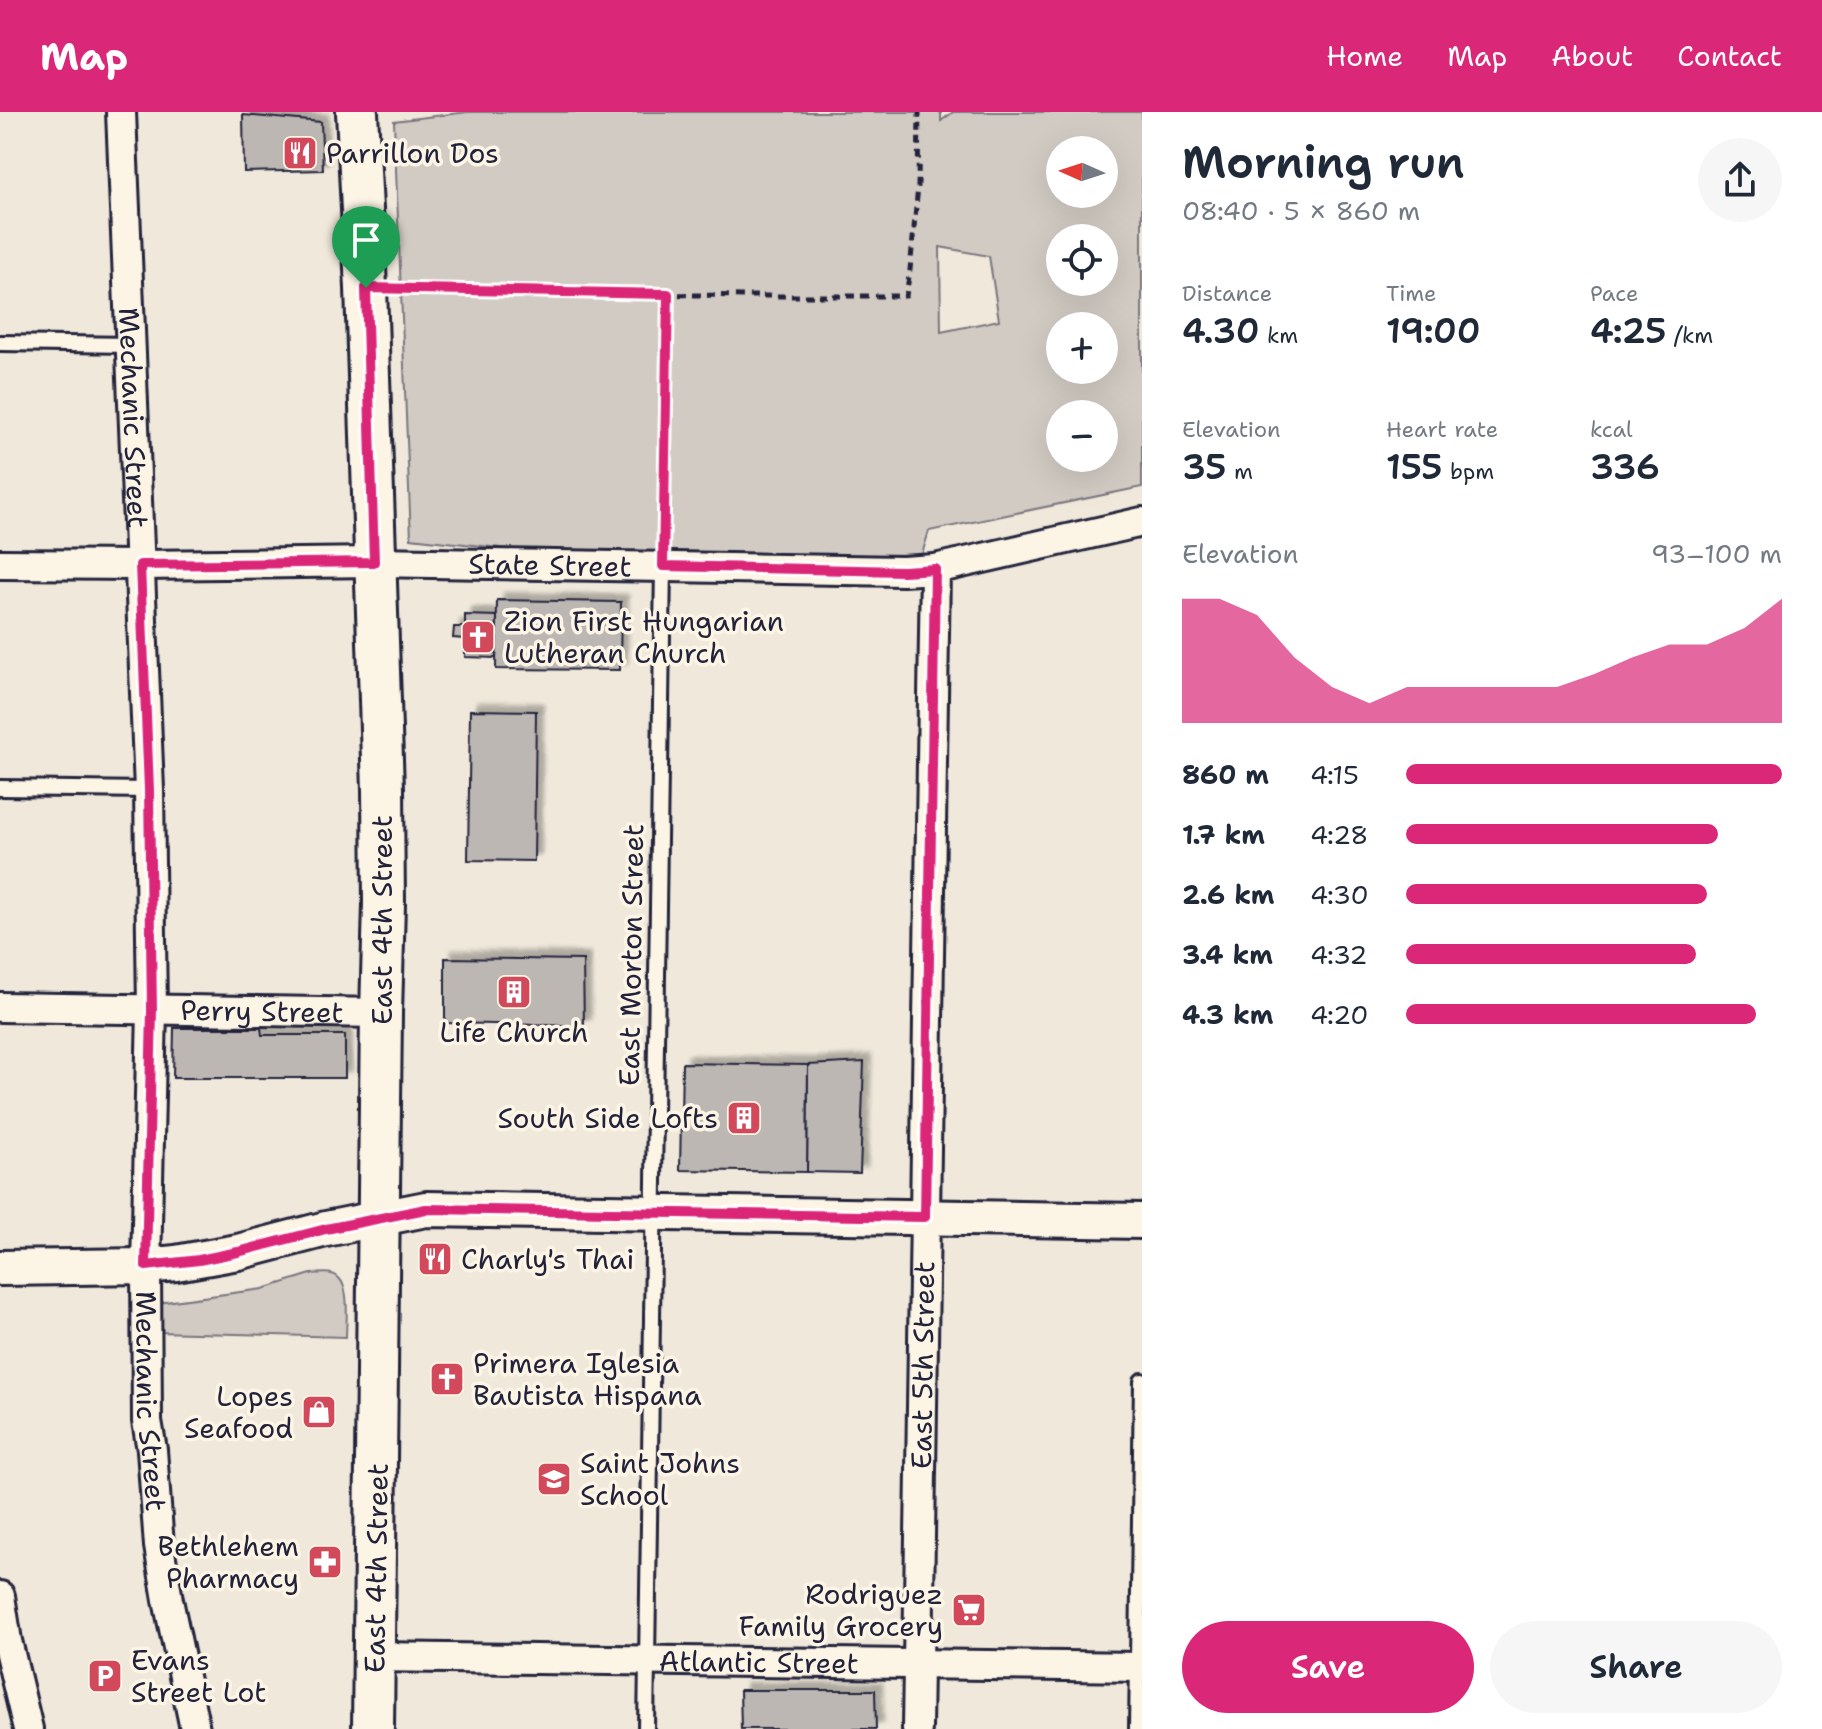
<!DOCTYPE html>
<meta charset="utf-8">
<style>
body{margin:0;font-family:"Shantell Sans",sans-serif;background:#f6f6f7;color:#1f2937;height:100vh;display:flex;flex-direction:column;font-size:30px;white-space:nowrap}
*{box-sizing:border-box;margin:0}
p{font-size:26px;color:#747a83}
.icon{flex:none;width:44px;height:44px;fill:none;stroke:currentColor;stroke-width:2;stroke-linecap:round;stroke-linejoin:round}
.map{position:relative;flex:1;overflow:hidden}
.side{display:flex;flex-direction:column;background:#fff;width:680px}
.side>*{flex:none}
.needle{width:52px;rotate:273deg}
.controls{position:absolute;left:1046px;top:24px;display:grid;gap:16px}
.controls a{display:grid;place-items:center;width:72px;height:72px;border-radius:50%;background:#fff;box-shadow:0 8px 32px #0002;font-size:40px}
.pin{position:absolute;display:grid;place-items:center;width:68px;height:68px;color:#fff;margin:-82px -34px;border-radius:50% 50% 50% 0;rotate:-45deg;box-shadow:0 0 8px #0007}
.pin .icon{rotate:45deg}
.round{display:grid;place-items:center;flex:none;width:84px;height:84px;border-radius:42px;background:#f6f6f7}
.summary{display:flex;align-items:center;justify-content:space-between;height:136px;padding:0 40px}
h1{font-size:44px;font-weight:600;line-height:60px}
.stats{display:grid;grid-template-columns:repeat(3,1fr);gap:12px;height:136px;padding:8px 40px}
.stats div{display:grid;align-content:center}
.stats b{font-size:34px;font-weight:600}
.stats small{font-size:22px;font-weight:400}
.stats p{font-size:22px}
.chart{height:224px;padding:16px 40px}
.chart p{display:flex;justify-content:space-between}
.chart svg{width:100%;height:144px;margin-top:8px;fill:#db2777;opacity:.7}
.primary-button{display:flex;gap:16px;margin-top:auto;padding:16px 40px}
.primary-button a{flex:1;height:92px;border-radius:48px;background:#db2777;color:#fff;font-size:32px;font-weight:600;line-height:92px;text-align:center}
.primary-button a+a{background:#f6f6f7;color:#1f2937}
ul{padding:0 40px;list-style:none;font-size:26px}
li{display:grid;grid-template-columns:128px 96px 1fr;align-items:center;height:60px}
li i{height:20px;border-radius:10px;background:#db2777}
header{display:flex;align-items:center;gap:48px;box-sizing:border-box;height:112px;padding:0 40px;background:#db2777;color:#fff}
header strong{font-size:38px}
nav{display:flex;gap:44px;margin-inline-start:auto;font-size:28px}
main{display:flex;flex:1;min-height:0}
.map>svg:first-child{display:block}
.green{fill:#d1cbc3;stroke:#7a767f;stroke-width:2;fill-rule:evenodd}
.building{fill:#bcb7b3;stroke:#22223b;stroke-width:2;filter:url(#shadow)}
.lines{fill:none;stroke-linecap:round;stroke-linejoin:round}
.service-casing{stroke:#22223b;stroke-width:20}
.minor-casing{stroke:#22223b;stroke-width:34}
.tertiary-casing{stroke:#22223b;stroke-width:40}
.secondary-casing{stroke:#22223b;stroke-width:46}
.path{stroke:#22223b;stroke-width:5;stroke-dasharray:8 6;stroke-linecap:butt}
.service{stroke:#fcf5e5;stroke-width:14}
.minor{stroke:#fcf5e5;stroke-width:28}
.tertiary{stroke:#fcf5e5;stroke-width:34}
.secondary{stroke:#fcf5e5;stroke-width:40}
.route-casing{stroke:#fff;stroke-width:16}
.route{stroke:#db2777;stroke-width:10}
.labels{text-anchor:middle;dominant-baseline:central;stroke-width:7;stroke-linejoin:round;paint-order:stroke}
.poi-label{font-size:28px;fill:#22223b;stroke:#fcf5e5;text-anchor:start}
.street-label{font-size:28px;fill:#22223b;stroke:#fcf5e5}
</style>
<header>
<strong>Map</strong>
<nav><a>Home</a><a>Map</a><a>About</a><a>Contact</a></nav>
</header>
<main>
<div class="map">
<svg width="1142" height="1617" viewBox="0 0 1142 1617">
<defs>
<filter id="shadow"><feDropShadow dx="7" dy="-7" stdDeviation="2" flood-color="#0004"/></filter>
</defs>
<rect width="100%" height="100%" fill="#efe8db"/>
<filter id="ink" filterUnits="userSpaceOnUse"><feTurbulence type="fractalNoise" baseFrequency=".0125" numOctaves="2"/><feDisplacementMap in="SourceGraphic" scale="16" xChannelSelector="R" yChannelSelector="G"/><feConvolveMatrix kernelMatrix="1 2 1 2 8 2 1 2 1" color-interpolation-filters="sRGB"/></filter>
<g filter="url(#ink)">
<g class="green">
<path d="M 468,0 L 941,0 L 941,9 L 953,0 L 1142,0 L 1142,375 L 929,419 L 922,442 L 663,454 L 411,426 L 394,9 ZM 1060,38 L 1104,38 L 1104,82 L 1060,82 ZM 1060,126 L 1104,126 L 1104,170 L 1060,170 ZM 940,135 L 989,144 L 999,208 L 941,220 ZM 1060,214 L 1104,214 L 1104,258 L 1060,258 ZM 1060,302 L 1104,302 L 1104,346 L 1060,346 Z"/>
<path d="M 311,1162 C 318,1162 326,1160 332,1162 C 352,1167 346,1208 346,1225 L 157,1220 L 158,1191 L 263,1177 Z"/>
</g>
<g class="building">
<path d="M 243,3 L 321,10 L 323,58 L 244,60 Z"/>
<path d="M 497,488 L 621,490 L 620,558 L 496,557 Z"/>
<path d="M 465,503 L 497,504 L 496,546 L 465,545 L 465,527 L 453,526 L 454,515 L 465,515 Z"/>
<path d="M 470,598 L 536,599 L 534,749 L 468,748 Z"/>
<path d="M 445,846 L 583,848 L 584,914 L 445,911 Z"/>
<path d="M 174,916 L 261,916 L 262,923 L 345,923 L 345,966 L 173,966 Z"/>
<path d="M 864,950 L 860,1061 L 807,1060 L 808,953 Z"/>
<path d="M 682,951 L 808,953 L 807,1060 L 680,1058 Z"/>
<path d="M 740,1578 L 875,1578 L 876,1617 L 741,1617 Z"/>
</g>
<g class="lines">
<g class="service-casing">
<g id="service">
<path d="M 0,231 L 131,233"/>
<path d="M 0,676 L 149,678"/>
<path d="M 646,1617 L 663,454"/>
<path d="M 1137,1617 L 1142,1269"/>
</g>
</g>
<g class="minor-casing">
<g id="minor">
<path id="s1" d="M 121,0 L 149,678 L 152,898 L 146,1154 L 147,1309 L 152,1338 L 159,1434 L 168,1488 L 195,1617"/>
<path id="s2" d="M 0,452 L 140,453 L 374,450 L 903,459 L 935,457 L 1142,410"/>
<path id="s3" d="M 0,895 L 381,901"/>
<path d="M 0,1484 L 7,1529 L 28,1617"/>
<path id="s4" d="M 375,1545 L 1142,1555"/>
<path id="s5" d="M 917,1617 L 935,457"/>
</g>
</g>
<g class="tertiary-casing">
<path id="tertiary" d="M 0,1156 L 146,1154 L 176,1151 L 238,1140 L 326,1117 L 426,1097 L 1142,1109"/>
</g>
<g class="secondary-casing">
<path id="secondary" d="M 357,0 L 366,176 L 383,677 L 384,792 L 381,901 L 373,1617"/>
</g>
<g class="path">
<path d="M 399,177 L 747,184 L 906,184 L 910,158 L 918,74 L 919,0"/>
<path d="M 664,429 L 668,182"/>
</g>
<use href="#service" class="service"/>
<use href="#minor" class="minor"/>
<use href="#tertiary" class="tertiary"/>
<use href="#secondary" class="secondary"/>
</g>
</g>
<g class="lines" filter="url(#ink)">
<g class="route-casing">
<path id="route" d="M 366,176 L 668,182 L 663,454 L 903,459 L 935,457 L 925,1105 L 426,1097 L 326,1117 L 238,1140 L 199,1148 L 146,1154 L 152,898 L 149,678 L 140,453 L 374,450 Z"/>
</g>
<use href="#route" class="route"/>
</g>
<defs>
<g id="restaurant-square" transform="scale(1.8)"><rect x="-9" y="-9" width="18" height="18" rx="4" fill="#d1495b" stroke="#fcf5e5"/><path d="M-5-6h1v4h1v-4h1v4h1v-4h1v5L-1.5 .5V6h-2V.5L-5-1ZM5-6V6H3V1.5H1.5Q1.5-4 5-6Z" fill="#fff"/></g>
<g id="church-square" transform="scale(1.8)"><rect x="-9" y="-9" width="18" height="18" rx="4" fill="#d1495b" stroke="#fcf5e5"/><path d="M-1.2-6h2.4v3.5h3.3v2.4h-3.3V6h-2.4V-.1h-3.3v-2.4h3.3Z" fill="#fff"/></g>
<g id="building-square" transform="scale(1.8)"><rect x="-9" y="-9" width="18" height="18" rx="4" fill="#d1495b" stroke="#fcf5e5"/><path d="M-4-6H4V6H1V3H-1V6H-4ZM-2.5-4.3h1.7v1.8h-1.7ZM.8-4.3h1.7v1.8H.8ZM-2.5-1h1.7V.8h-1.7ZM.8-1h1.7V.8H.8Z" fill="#fff"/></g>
<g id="shop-square" transform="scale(1.8)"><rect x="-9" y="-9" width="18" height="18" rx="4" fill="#d1495b" stroke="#fcf5e5"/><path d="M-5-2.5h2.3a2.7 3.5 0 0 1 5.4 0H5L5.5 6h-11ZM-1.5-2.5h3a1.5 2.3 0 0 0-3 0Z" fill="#fff"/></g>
<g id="school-square" transform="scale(1.8)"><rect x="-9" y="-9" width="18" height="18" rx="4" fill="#d1495b" stroke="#fcf5e5"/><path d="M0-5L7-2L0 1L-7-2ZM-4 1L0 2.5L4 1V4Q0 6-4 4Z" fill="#fff"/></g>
<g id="pharmacy-square" transform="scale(1.8)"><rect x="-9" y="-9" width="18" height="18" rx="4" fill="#d1495b" stroke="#fcf5e5"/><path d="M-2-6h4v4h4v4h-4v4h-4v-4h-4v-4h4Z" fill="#fff"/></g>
<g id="supermarket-square" transform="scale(1.8)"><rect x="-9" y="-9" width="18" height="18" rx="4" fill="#d1495b" stroke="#fcf5e5"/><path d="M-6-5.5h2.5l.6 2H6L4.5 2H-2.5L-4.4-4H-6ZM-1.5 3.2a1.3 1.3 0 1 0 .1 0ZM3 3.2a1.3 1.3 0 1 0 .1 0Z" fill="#fff"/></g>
<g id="parking-square" transform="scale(1.8)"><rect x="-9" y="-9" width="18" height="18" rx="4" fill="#d1495b" stroke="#fcf5e5"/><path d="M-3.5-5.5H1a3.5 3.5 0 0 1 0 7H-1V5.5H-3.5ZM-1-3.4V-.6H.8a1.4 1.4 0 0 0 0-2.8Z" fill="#fff"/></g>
</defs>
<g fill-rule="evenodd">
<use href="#restaurant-square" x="300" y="41"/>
<use href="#church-square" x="478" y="525"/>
<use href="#building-square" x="514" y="880"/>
<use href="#building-square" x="744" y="1006"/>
<use href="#restaurant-square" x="435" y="1147"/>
<use href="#church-square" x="447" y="1267"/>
<use href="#shop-square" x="319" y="1300"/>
<use href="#school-square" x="554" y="1367"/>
<use href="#pharmacy-square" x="325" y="1450"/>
<use href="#supermarket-square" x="969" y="1498"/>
<use href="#parking-square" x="105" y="1564"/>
</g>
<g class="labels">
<g class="poi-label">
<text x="326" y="41">Parrillon Dos</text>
<text x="504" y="509">Zion First Hungarian<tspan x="504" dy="32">Lutheran Church</tspan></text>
<text x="514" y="920" text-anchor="middle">Life Church</text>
<text x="718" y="1006" text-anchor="end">South Side Lofts</text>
<text x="461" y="1147">Charly's Thai</text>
<text x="473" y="1251">Primera Iglesia<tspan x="473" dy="32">Bautista Hispana</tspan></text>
<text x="293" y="1284" text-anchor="end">Lopes<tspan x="293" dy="32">Seafood</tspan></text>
<text x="580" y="1351">Saint Johns<tspan x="580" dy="32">School</tspan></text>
<text x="299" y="1434" text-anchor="end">Bethlehem<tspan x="299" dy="32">Pharmacy</tspan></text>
<text x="943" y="1482" text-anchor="end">Rodriguez<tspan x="943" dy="32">Family Grocery</tspan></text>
<text x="131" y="1548">Evans<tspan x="131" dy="32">Street Lot</tspan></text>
</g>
<g class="street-label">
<text stroke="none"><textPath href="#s1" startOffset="306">Mechanic Street</textPath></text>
<text stroke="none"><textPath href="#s2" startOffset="550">State Street</textPath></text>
<text transform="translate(382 808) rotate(-90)">East 4th Street</text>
<text transform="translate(631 843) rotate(-89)">East Morton Street</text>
<text stroke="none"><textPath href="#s3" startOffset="262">Perry Street</textPath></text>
<text stroke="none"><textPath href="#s5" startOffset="364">East 5th Street</textPath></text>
<text stroke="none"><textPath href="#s1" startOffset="1290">Mechanic Street</textPath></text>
<text transform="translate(376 1456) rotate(-89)">East 4th Street</text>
<text stroke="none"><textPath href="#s4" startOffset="384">Atlantic Street</textPath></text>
</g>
</g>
</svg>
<div class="controls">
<a><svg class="needle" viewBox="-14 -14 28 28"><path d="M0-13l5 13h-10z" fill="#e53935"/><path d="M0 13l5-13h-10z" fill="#747a83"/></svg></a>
<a><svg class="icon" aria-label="locate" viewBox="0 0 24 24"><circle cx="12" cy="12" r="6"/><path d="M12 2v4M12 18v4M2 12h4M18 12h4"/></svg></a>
<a>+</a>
<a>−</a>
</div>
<div class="pin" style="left:366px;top:176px;background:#1e9e55"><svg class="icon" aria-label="arrive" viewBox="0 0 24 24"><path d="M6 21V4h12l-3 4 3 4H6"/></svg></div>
</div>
<section class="side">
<div class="summary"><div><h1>Morning run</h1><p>08:40 · 5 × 860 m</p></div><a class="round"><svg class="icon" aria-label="share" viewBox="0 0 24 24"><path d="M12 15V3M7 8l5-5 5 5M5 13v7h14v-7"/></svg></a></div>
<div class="stats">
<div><p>Distance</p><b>4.30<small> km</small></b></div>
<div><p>Time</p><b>19:00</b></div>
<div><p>Pace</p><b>4:25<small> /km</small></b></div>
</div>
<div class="stats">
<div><p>Elevation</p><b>35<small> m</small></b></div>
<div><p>Heart rate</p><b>155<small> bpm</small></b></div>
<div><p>kcal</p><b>336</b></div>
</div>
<div class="chart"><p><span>Elevation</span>93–100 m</p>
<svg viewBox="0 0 160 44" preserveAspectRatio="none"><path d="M0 44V6L10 6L20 11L30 24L40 33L50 38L60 33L70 33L80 33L90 33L100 33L110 29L120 24L130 20L140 20L150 15L160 6V44z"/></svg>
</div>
<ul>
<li><b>860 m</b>4:15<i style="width:100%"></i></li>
<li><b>1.7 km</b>4:28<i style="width:83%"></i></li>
<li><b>2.6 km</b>4:30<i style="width:80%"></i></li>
<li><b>3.4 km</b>4:32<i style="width:77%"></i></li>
<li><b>4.3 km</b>4:20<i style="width:93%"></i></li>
</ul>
<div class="primary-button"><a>Save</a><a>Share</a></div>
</section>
</main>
